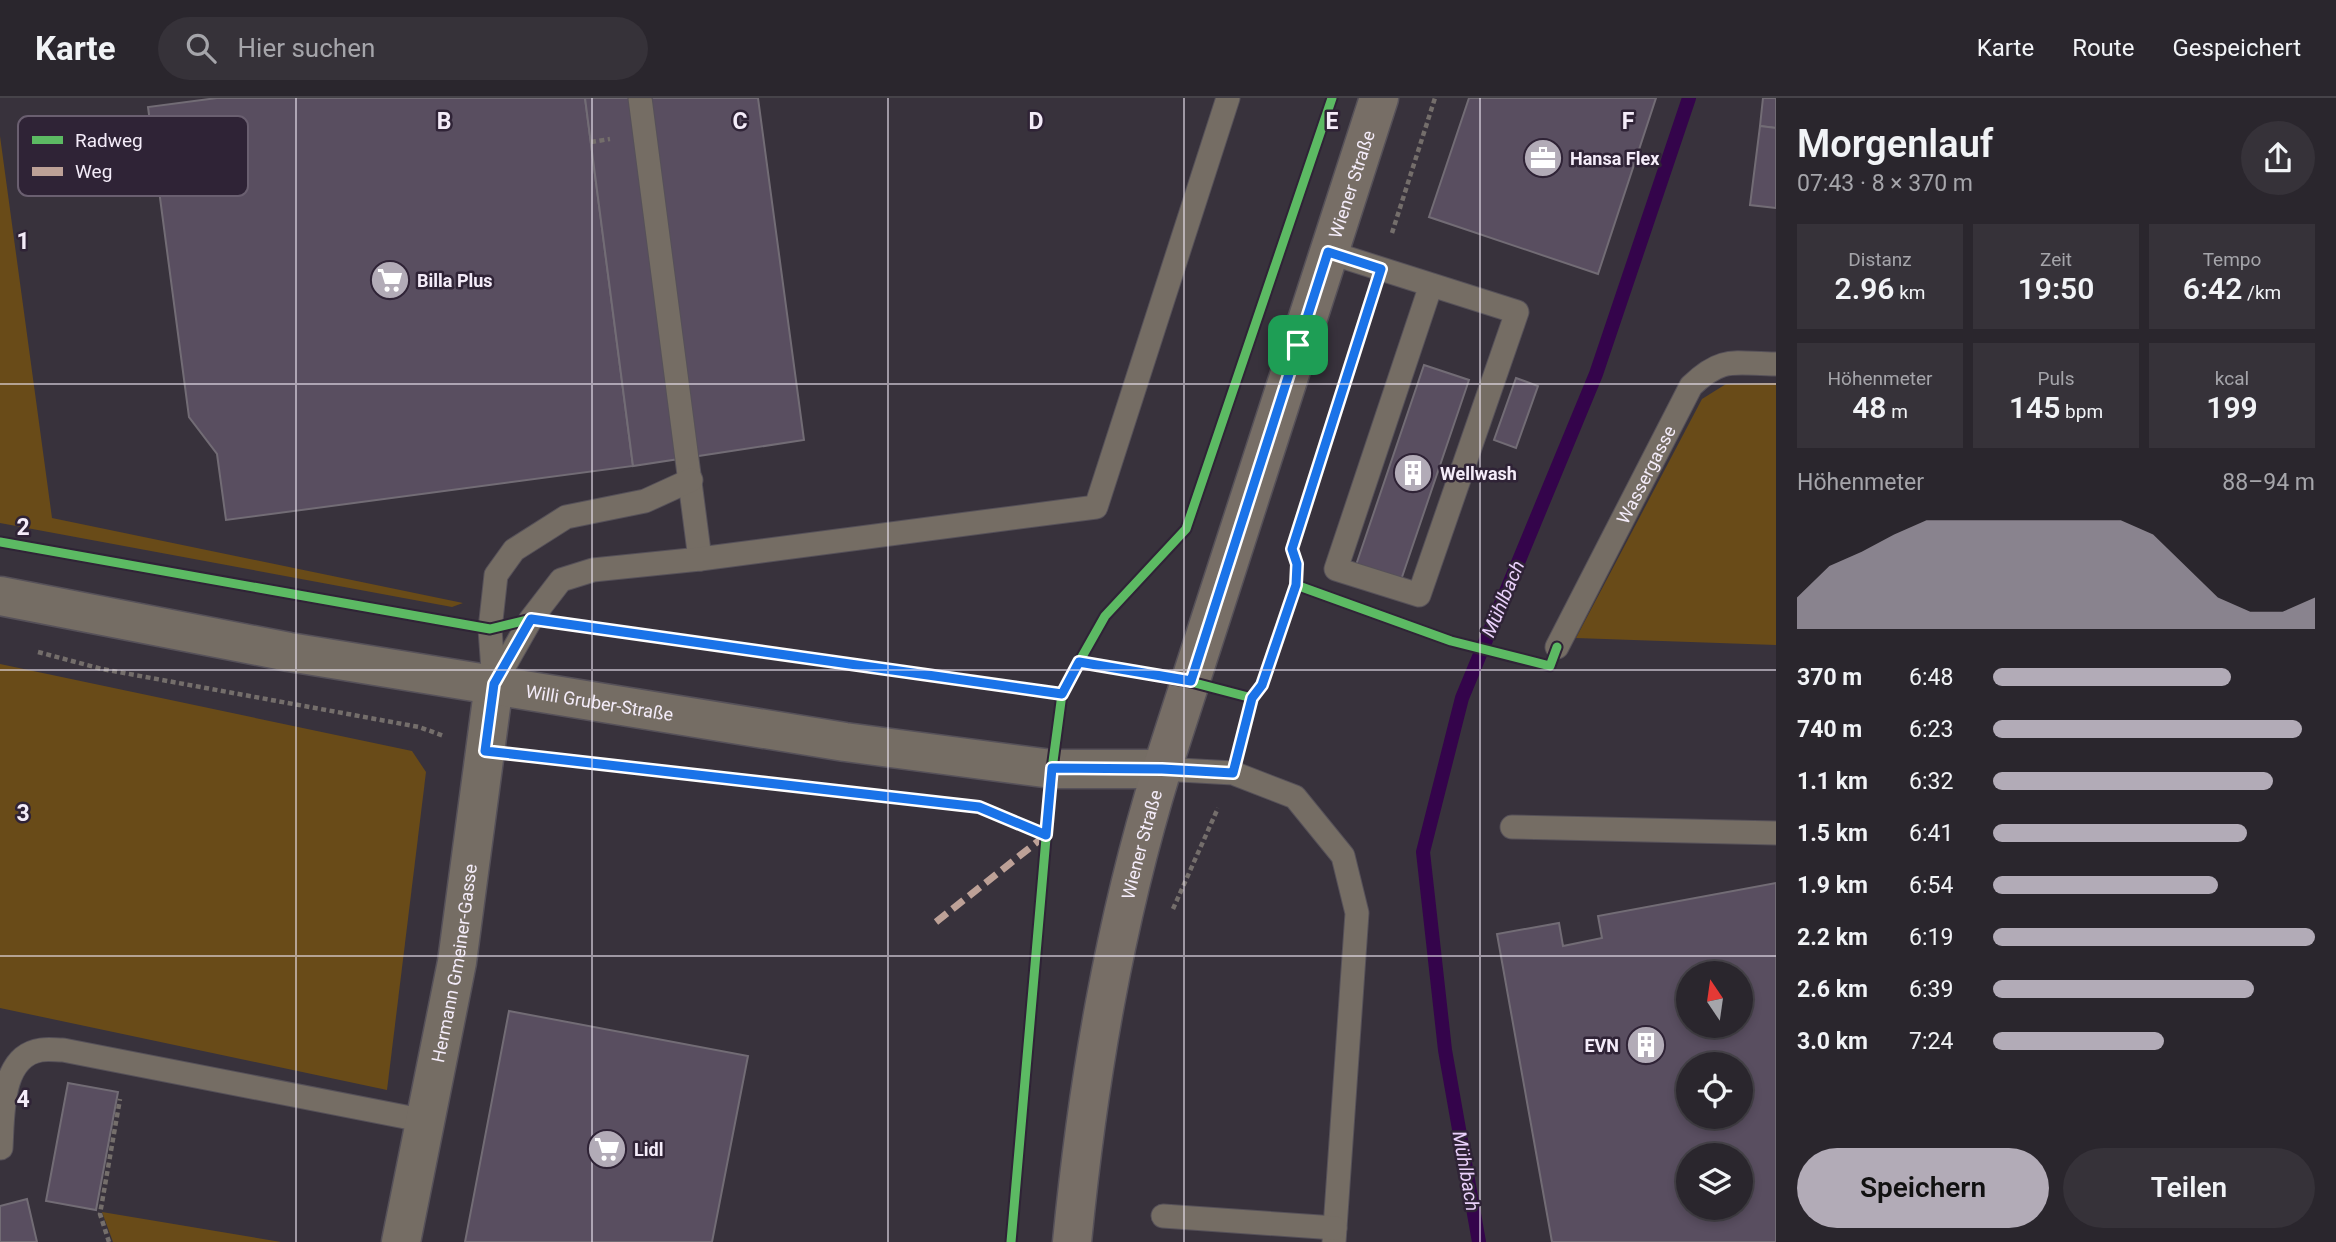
<!DOCTYPE html>
<html lang="de">
<meta charset="utf-8">
<style>
body{margin:0;font-family:Roboto,sans-serif;background:#363239;color:#f1f3f6;height:100vh;display:flex;flex-direction:column;font-size:26px;white-space:nowrap}
*{box-sizing:border-box;margin:0}
p{font-size:23px;color:#a5a5aa}
.icon{flex:none;width:38px;height:38px;fill:none;stroke:currentColor;stroke-width:2;stroke-linecap:round;stroke-linejoin:round}
.map{position:relative;flex:1;overflow:hidden}
.sheet{display:flex;flex-direction:column;background:#2a262d;width:560px}
.sheet>*{flex:none}
.needle{width:46px;rotate:347deg}
.fabs{position:absolute;left:1676px;top:863px;display:grid;gap:14px}
.fabs a{display:grid;place-items:center;width:77px;height:77px;border-radius:50%;background:#2a262d;box-shadow:0 4px 10px #0003,0 0 0 2px #464349;font-size:35px}
.pin{position:absolute;display:grid;place-items:center;width:60px;height:60px;color:#fff;margin:-30px;border-radius:14px;box-shadow:0 4px 10px #0006}
.round{display:grid;place-items:center;flex:none;width:74px;height:74px;border-radius:37px;background:#363239}
.overview{display:flex;align-items:center;justify-content:space-between;height:119px;padding:0 21px}
h1{font-size:38px;font-weight:600;line-height:52px}
.metrics{display:grid;grid-template-columns:repeat(3,1fr);gap:10px;height:119px;padding:7px 21px}
.metrics div{display:grid;align-content:center;border-radius:0px;background:#363239;text-align:center}
.metrics b{font-size:30px;font-weight:600}
.metrics small{font-size:19px;font-weight:400}
.metrics p{font-size:19px}
.chart{height:196px;padding:14px 21px}
.chart p{display:flex;justify-content:space-between}
.chart svg{width:100%;height:126px;margin-top:7px;fill:#b2abb7;opacity:.7}
.primary-button{display:flex;gap:14px;margin-top:auto;padding:14px 21px}
.primary-button a{flex:1;height:80px;border-radius:42px;background:#b2abb7;color:#111;font-size:28px;font-weight:600;line-height:80px;text-align:center}
.primary-button a+a{background:#363239;color:#f1f3f6}
ul{padding:0 21px;list-style:none;font-size:23px}
li{display:grid;grid-template-columns:112px 84px 1fr;align-items:center;height:52px}
li i{height:18px;border-radius:9px;background:#b2abb7}
header{display:flex;align-items:center;gap:42px;box-sizing:border-box;height:98px;padding:0 35px;background:#2a262d;border-bottom:2px solid #464349}
header strong{font-size:33px}
nav{display:flex;gap:38px;margin-inline-start:auto;font-size:24px}
.search{width:490px;height:63px;background:#363239;display:flex;align-items:center;gap:18px;box-sizing:border-box;padding:0 24px;border-radius:38px;color:#a5a5aa;font-size:26px}
main{display:flex;flex:1;min-height:0}
.map>svg:first-child{display:block}
.green{fill:#694b18}
.lines{fill:none;stroke-linecap:round;stroke-linejoin:round}
.stream{stroke:#34044b;stroke-width:14}
.building{fill:#594e60;stroke:#726c75;stroke-width:2;fill-rule:evenodd}
.service-casing{stroke:#565159;stroke-width:25}
.minor-casing{stroke:#565159;stroke-width:41}
.tertiary-casing{stroke:#565159;stroke-width:41}
.primary-casing{stroke:#565159;stroke-width:41}
.path{stroke:#746e6b;stroke-width:4.5;stroke-dasharray:5 3.5;stroke-linecap:butt}
.service{stroke:#756d64;stroke-width:23}
.minor{stroke:#756d64;stroke-width:38}
.tertiary{stroke:#756d64;stroke-width:38}
.primary{stroke:#776e66;stroke-width:38}
.quiet{stroke:#bda197;stroke-width:7;stroke-dasharray:14 7;stroke-linecap:butt}
.cycleway-casing{stroke:#2f2336;stroke-width:13}
.cycleway{stroke:#5cba63;stroke-width:9}
.route-casing{stroke:#fff;stroke-width:14}
.route{stroke:#1a73e8;stroke-width:9}
.grid{fill:none;stroke:#f4ecf9;stroke-width:2;stroke-opacity:0.55}
.labels{text-anchor:middle;dominant-baseline:central;stroke-width:5;stroke-linejoin:round;paint-order:stroke}
.poi-label{font-size:18px;font-weight:bold;fill:#f4ecf9;stroke:#2f2336;text-anchor:start}
.street-label{font-size:18px;fill:#f4ecf9;stroke:#2f2336}
.water-label{font-size:19px;font-style:italic;fill:#ead1fb;stroke:#2f2336}
.key{fill:#2f2336;stroke:#6a5f70;stroke-width:2}
.key-label{font-size:19px;fill:#f4ecf9}
.grid-label{font-size:23px;text-anchor:middle;font-weight:bold;fill:#f4ecf9;stroke:#2f2336;stroke-width:5;stroke-linejoin:round;paint-order:stroke}
</style>
<header>
<strong>Karte</strong>
<div class="search"><svg class="icon" aria-label="search" viewBox="0 0 24 24"><circle cx="10" cy="10" r="6"/><path d="M15 15l6 6"/></svg>Hier suchen</div>
<nav><a>Karte</a><a>Route</a><a>Gespeichert</a></nav>
</header>
<main>
<div class="map">
<svg width="1776" height="1144" viewBox="0 0 1776 1144">
<rect width="100%" height="100%" fill="#38323c"/>
<g class="green">
<path d="M 0,38 L 52,420 L 463,505 L 452,509 L 0,425 Z"/>
<path d="M 1776,285 L 1776,547 L 1576,540 L 1702,301 L 1726,286 Z"/>
<path d="M 0,566 L 412,653 L 426,674 L 387,992 L 0,910 Z"/>
<path d="M 102,1114 L 281,1144 L 113,1144 Z"/>
</g>
<g class="lines">
<path class="stream" d="M 1479,1144 L 1445,952 L 1423,754 L 1462,600 L 1596,276 L 1689,0"/>
</g>
<g class="building">
<path d="M 217,0 L 585,0 L 633,368 L 226,422 L 217,356 L 189,319 L 148,9 Z"/>
<path d="M 585,0 L 758,0 L 804,342 L 633,368 Z"/>
<path d="M 1469,0 L 1656,0 L 1598,176 L 1429,119 Z"/>
<path d="M 1763,0 L 1776,0 L 1776,30 L 1760,28 Z"/>
<path d="M 1760,28 L 1776,30 L 1776,110 L 1750,107 Z"/>
<path d="M 1424,267 L 1469,282 L 1401,482 L 1356,467 Z"/>
<path d="M 1516,280 L 1538,288 L 1516,350 L 1494,342 Z"/>
<path d="M 1776,785 L 1776,1144 L 1552,1144 L 1497,836 L 1559,825 L 1563,848 L 1602,840 L 1598,818 ZM 1689,875 L 1741,875 L 1741,928 L 1689,928 ZM 1689,966 L 1741,966 L 1741,1018 L 1689,1018 ZM 1689,1057 L 1741,1057 L 1741,1110 L 1689,1110 Z"/>
<path d="M 509,913 L 748,958 L 712,1144 L 465,1144 Z"/>
<path d="M 68,985 L 118,994 L 96,1112 L 46,1103 Z"/>
<path d="M 27,1101 L 37,1144 L 0,1144 L 0,1108 Z"/>
</g>
<g class="lines">
<g class="service-casing">
<g id="service">
<path d="M 640,0 L 700,461"/>
<path d="M 1328,154 L 1517,214 L 1419,497 L 1336,471 L 1431,187"/>
<path id="s1" d="M 1557,549 L 1691,288 C 1723,257 1735,266 1776,266"/>
<path d="M 494,586 L 531,521 L 561,482 L 593,472 L 700,461 L 1096,409 L 1228,0"/>
<path d="M 494,586 L 490,531 L 496,477 L 514,452 L 566,419 L 645,403 L 691,382"/>
<path d="M 1162,671 L 1233,675 L 1295,699 L 1343,758 L 1357,815 L 1334,1144"/>
<path d="M 1512,729 L 1776,735"/>
<path d="M 1,1050 C 3,1018 0,958 41,952 C 48,951 56,952 63,952 L 426,1023"/>
<path d="M 1163,1118 L 1335,1130"/>
</g>
</g>
<g class="minor-casing">
<g id="minor">
<path id="s2" d="M 401,1144 L 457,864 L 494,586"/>
</g>
</g>
<g class="tertiary-casing">
<g id="tertiary">
<path id="s3" d="M 0,498 L 289,554 L 845,644 L 1052,671 L 1162,671"/>
</g>
</g>
<g class="primary-casing">
<g id="primary">
<path id="s4" d="M 1072,1144 C 1088,982 1114,827 1162,671 L 1379,0"/>
</g>
</g>
<g class="path">
<path d="M 591,44 L 610,41"/>
<path d="M 1392,135 L 1435,0"/>
<path d="M 1296,487 L 1297,466 L 1292,451 L 1371,204"/>
<path d="M 38,554 L 102,571 L 419,629 L 444,638"/>
<path d="M 1242,639 L 1252,600"/>
<path d="M 530,658 L 921,702"/>
<path d="M 979,709 L 1046,737"/>
<path d="M 1173,811 L 1218,710"/>
<path d="M 109,1144 L 100,1116 L 120,1001"/>
</g>
<use href="#service" class="service"/>
<use href="#minor" class="minor"/>
<use href="#tertiary" class="tertiary"/>
<use href="#primary" class="primary"/>
<path class="quiet" d="M 936,824 L 1046,737"/>
<g class="cycleway-casing">
<g id="cycleway">
<path d="M 0,444 L 490,531 L 531,521 L 1062,596"/>
<path d="M 1079,564 L 1191,584 L 1252,600 L 1262,587 L 1296,487 L 1451,543 L 1550,568 L 1557,549"/>
<path d="M 1011,1144 L 1052,671 L 1062,596 L 1079,564 L 1105,518 L 1186,431 L 1332,0"/>
</g>
</g>
<use href="#cycleway" class="cycleway"/>
</g>
<g class="lines">
<g class="route-casing">
<path id="route" d="M 1328,154 L 1381,171 L 1292,451 L 1297,466 L 1296,487 L 1262,587 L 1252,600 L 1233,675 L 1162,671 L 1052,670 L 1046,737 L 979,709 L 485,653 L 494,586 L 531,521 L 1062,596 L 1079,564 L 1191,583 Z"/>
</g>
<use href="#route" class="route"/>
</g>
<path class="grid" d="M 296,0 L 296,1144M 592,0 L 592,1144M 888,0 L 888,1144M 1184,0 L 1184,1144M 1480,0 L 1480,1144M 0,286 L 1776,286M 0,572 L 1776,572M 0,858 L 1776,858"/>
<defs>
<g id="office-disc" transform="scale(2.0125)"><circle r="9.5" fill="#b2abb7" stroke="#2f2336"/><path d="M-6-3h4V-5.5h4V-3h4V5H-6ZM-1-4.5V-3h2v-1.5ZM-6 0V1H6V0Z" fill="#fff"/></g>
<g id="supermarket-disc" transform="scale(2.0125)"><circle r="9.5" fill="#b2abb7" stroke="#2f2336"/><path d="M-6-5.5h2.5l.6 2H6L4.5 2H-2.5L-4.4-4H-6ZM-1.5 3.2a1.3 1.3 0 1 0 .1 0ZM3 3.2a1.3 1.3 0 1 0 .1 0Z" fill="#fff"/></g>
<g id="building-disc" transform="scale(2.0125)"><circle r="9.5" fill="#b2abb7" stroke="#2f2336"/><path d="M-4-6H4V6H1V3H-1V6H-4ZM-2.5-4.3h1.7v1.8h-1.7ZM.8-4.3h1.7v1.8H.8ZM-2.5-1h1.7V.8h-1.7ZM.8-1h1.7V.8H.8Z" fill="#fff"/></g>
</defs>
<g fill-rule="evenodd">
<use href="#office-disc" x="1543" y="60"/>
<use href="#supermarket-disc" x="390" y="182"/>
<use href="#building-disc" x="1413" y="375"/>
<use href="#building-disc" x="1646" y="947"/>
<use href="#supermarket-disc" x="607" y="1051"/>
</g>
<g class="labels">
<g class="poi-label">
<text x="1570" y="60">Hansa Flex</text>
<text x="417" y="182">Billa Plus</text>
<text x="1440" y="375">Wellwash</text>
<text x="1619" y="947" text-anchor="end">EVN</text>
<text x="634" y="1051">Lidl</text>
</g>
<g class="street-label">
<text stroke="none"><textPath href="#s4" startOffset="1097">Wiener Straße</textPath></text>
<text stroke="none"><textPath href="#s1" startOffset="194">Wassergasse</textPath></text>
<text stroke="none"><textPath href="#s3" startOffset="609">Willi Gruber-Straße</textPath></text>
<text stroke="none"><textPath href="#s4" startOffset="404">Wiener Straße</textPath></text>
<text stroke="none"><textPath href="#s2" startOffset="284">Hermann Gmeiner-Gasse</textPath></text>
</g>
<g class="water-label">
<text transform="translate(1503 501) rotate(-67)">Mühlbach</text>
<text transform="translate(1466 1073) rotate(80)">Mühlbach</text>
</g>
</g>
<rect x="18" y="18" width="230" height="80" rx="10" class="key"/>
<rect x="32" y="38" width="31" height="8" fill="#5cba63"/>
<rect x="32" y="69" width="31" height="9" fill="#bda197"/>
<g class="key-label">
<text x="75" y="49">Radweg</text>
<text x="75" y="80">Weg</text>
</g>
<g class="grid-label">
<text x="444" y="31">B</text>
<text x="740" y="31">C</text>
<text x="1036" y="31">D</text>
<text x="1332" y="31">E</text>
<text x="1628" y="31">F</text>
<text x="23" y="151">1</text>
<text x="23" y="437">2</text>
<text x="23" y="723">3</text>
<text x="23" y="1009">4</text>
</g>
</svg>
<div class="fabs">
<a><svg class="needle" viewBox="-14 -14 28 28"><path d="M0-13l5 13h-10z" fill="#e53935"/><path d="M0 13l5-13h-10z" fill="#a5a5aa"/></svg></a>
<a><svg class="icon" aria-label="locate" viewBox="0 0 24 24"><circle cx="12" cy="12" r="6"/><path d="M12 2v4M12 18v4M2 12h4M18 12h4"/></svg></a>
<a><svg class="icon" aria-label="layers" viewBox="0 0 24 24"><path d="M12 4l9 5-9 5-9-5zM3 14l9 5 9-5"/></svg></a>
</div>
<div class="pin" style="left:1298px;top:247px;background:#1e9e55"><svg class="icon" aria-label="arrive" viewBox="0 0 24 24"><path d="M6 21V4h12l-3 4 3 4H6"/></svg></div>
</div>
<section class="sheet">
<div class="overview"><div><h1>Morgenlauf</h1><p>07:43 · 8 × 370 m</p></div><a class="round"><svg class="icon" aria-label="share" viewBox="0 0 24 24"><path d="M12 15V3M7 8l5-5 5 5M5 13v7h14v-7"/></svg></a></div>
<div class="metrics">
<div><p>Distanz</p><b>2.96<small> km</small></b></div>
<div><p>Zeit</p><b>19:50</b></div>
<div><p>Tempo</p><b>6:42<small> /km</small></b></div>
</div>
<div class="metrics">
<div><p>Höhenmeter</p><b>48<small> m</small></b></div>
<div><p>Puls</p><b>145<small> bpm</small></b></div>
<div><p>kcal</p><b>199</b></div>
</div>
<div class="chart"><p><span>Höhenmeter</span>88–94 m</p>
<svg viewBox="0 0 160 44" preserveAspectRatio="none"><path d="M0 44V33L10 22L20 17L30 11L40 6L50 6L60 6L70 6L80 6L90 6L100 6L110 11L120 22L130 33L140 38L150 38L160 33V44z"/></svg>
</div>
<ul>
<li><b>370 m</b>6:48<i style="width:74%"></i></li>
<li><b>740 m</b>6:23<i style="width:96%"></i></li>
<li><b>1.1 km</b>6:32<i style="width:87%"></i></li>
<li><b>1.5 km</b>6:41<i style="width:79%"></i></li>
<li><b>1.9 km</b>6:54<i style="width:70%"></i></li>
<li><b>2.2 km</b>6:19<i style="width:100%"></i></li>
<li><b>2.6 km</b>6:39<i style="width:81%"></i></li>
<li><b>3.0 km</b>7:24<i style="width:53%"></i></li>
</ul>
<div class="primary-button"><a>Speichern</a><a>Teilen</a></div>
</section>
</main>
